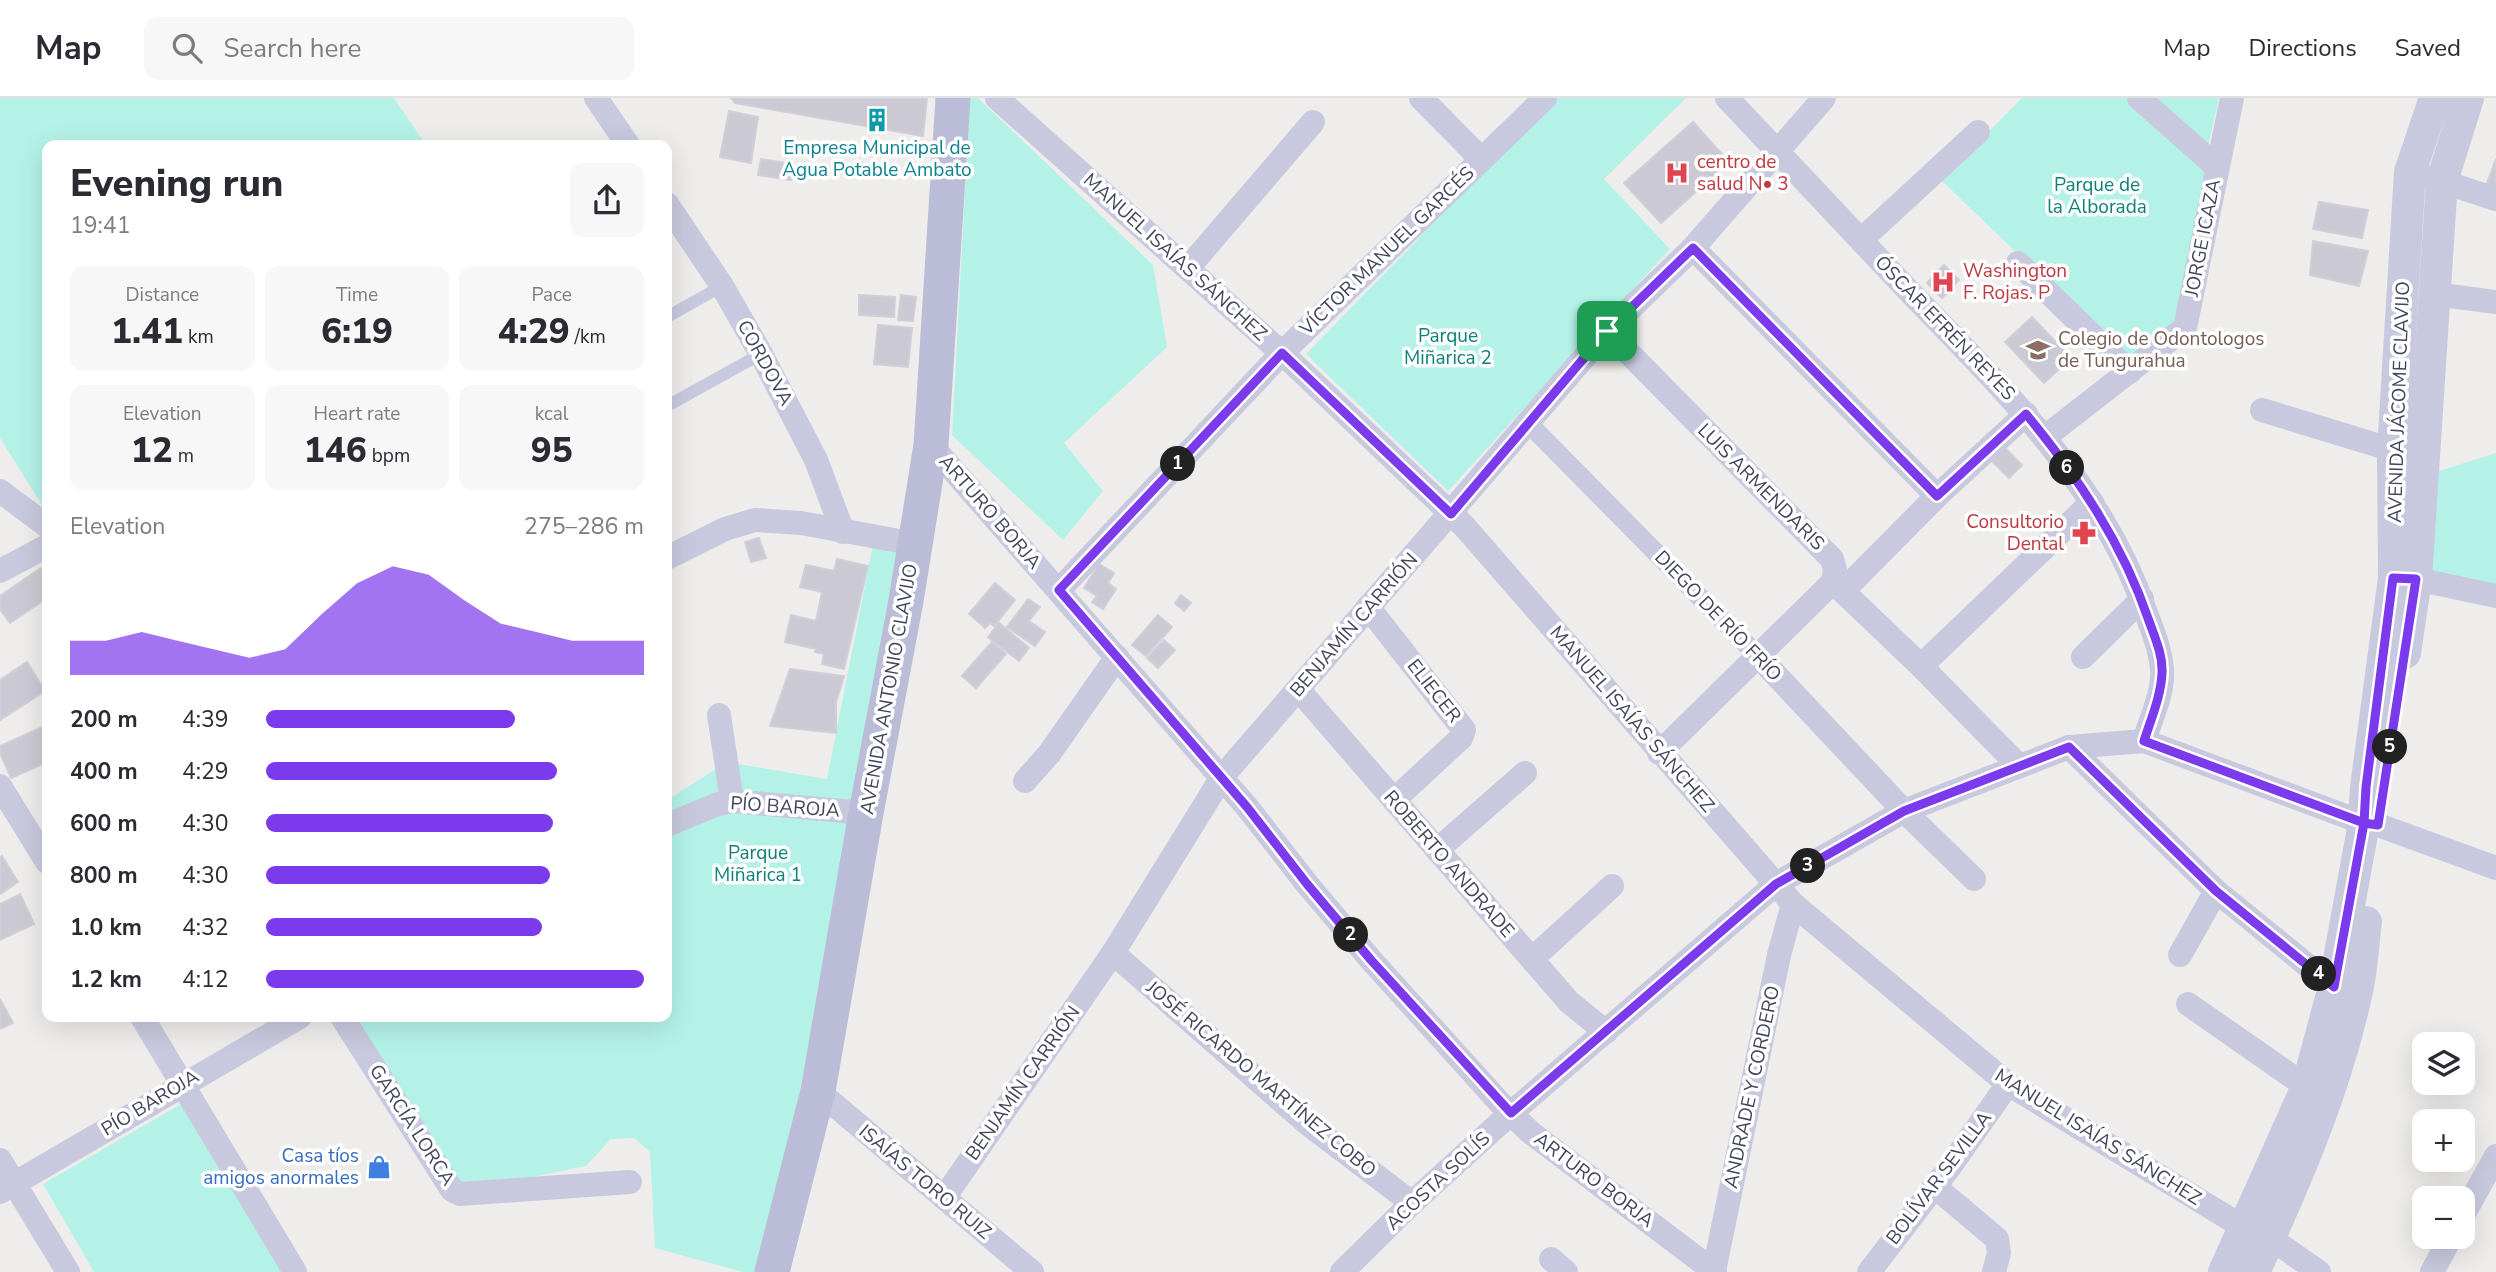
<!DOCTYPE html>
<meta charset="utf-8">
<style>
body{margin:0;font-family:"Nunito Sans",sans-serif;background:#f7f7f7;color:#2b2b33;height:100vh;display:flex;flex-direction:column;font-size:26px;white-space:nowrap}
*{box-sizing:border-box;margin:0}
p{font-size:23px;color:#7c7c81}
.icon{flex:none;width:38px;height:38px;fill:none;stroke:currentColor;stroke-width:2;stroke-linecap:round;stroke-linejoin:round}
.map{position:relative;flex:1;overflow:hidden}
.side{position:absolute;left:42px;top:42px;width:630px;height:882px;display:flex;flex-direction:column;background:#fff;border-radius:14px;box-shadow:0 7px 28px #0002}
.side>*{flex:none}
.tools{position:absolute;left:2412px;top:934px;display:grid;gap:14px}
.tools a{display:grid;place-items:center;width:63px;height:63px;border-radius:14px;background:#fff;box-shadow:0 7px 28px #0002;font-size:35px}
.pin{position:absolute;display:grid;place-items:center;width:60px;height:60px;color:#fff;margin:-30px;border-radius:14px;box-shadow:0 4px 10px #0006}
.km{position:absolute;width:35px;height:35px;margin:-18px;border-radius:50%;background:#222;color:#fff;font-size:19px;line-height:35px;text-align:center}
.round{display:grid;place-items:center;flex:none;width:74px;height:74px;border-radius:14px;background:#f7f7f7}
.head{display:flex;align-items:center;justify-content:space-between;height:119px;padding:0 28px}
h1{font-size:38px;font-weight:800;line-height:52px}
.figures{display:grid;grid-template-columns:repeat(3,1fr);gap:10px;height:119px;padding:7px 28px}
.figures div{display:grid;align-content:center;border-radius:14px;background:#f7f7f7;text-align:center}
.figures b{font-size:35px;font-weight:800}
.figures small{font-size:19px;font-weight:400}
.figures p{font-size:19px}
.chart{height:196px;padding:14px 28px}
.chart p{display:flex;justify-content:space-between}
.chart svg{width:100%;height:126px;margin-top:7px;fill:#7c3aed;opacity:.7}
ul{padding:0 28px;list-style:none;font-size:23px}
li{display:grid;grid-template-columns:112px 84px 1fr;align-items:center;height:52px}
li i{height:18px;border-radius:9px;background:#7c3aed}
header{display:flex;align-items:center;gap:42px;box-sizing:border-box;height:98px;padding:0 35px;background:#fff;border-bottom:2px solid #e1e1e2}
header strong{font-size:33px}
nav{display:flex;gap:38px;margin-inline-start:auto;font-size:24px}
.search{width:490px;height:63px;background:#f7f7f7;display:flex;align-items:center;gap:18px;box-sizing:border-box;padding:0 24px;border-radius:14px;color:#7c7c81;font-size:26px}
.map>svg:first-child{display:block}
.green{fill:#b4f2e8}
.building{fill:#cbcad4;stroke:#d0ced8;stroke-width:2}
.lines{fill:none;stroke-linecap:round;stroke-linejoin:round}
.service{stroke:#c8c9de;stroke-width:12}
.pedestrian{stroke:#c8c9de;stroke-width:19}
.minor{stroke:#c8c9de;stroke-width:24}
.tertiary{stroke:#c8c9de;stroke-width:32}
.secondary{stroke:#bbbcd7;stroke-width:35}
.route-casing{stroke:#fff;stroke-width:14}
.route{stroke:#7c3aed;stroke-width:9}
.labels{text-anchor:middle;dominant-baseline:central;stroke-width:7;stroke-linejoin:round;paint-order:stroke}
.culture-label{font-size:19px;fill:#0d838f;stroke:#fff}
.health-label{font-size:19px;fill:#be3a42;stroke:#fff;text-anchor:start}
.park-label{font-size:19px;fill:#0e807b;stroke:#fff}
.street-label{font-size:19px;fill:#42445a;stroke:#fff}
.education-label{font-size:19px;fill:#785e54;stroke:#fff;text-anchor:start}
.shop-label{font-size:19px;fill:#366cbe;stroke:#fff;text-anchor:end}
</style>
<header>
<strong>Map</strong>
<div class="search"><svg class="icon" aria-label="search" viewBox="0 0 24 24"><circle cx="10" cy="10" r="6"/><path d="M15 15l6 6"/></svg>Search here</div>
<nav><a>Map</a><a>Directions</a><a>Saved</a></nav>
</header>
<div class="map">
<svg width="2496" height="1174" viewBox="0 0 2496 1174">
<rect width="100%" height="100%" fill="#efedeb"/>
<g class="green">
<path d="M 0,0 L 394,0 L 426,47 L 47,47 L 47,415 L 0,340 Z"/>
<path d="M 970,0 L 978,0 L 1153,167 L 1167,249 L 1064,345 L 1103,393 L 1063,442 L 952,337 Z"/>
<path d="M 1556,0 L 1686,0 L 1604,81 L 1670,151 L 1448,393 L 1306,256 Z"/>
<path d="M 2022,0 L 2135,0 L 2208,70 L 2176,226 L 2131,265 L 1941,82 Z"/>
<path d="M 2155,0 L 2219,0 L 2208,48 Z"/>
<path d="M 2496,355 L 2496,486 L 2428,476 L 2439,373 Z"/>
<path d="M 873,447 L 908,453 L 764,1174 L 743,1174 L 655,1150 L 650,1054 L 634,1040 L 611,1041 L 586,1068 L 459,1094 L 351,919 L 667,919 L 667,702 L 727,664 L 827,681 Z"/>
<path d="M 183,1005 L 282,1174 L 94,1174 L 43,1086 Z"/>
</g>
<g class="building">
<path d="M 731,0 L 927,0 L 923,38 L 735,5 Z"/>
<path d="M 729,13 L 758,19 L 751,65 L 720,59 Z"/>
<path d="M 1693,24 L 1729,64 L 1661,125 L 1624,85 Z"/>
<path d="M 761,61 L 794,66 L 791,82 L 758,77 Z"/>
<path d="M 2496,61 L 2496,91 L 2486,88 Z"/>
<path d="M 2319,104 L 2368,112 L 2362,140 L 2313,131 Z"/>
<path d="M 2313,143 L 2368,153 L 2359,188 L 2310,177 Z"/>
<path d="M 1944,167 L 1959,182 L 1942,200 L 1927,185 Z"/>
<path d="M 859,197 L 895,199 L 894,219 L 859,217 Z"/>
<path d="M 901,197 L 916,199 L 913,223 L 898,222 Z"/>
<path d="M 2032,219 L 2071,260 L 2044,285 L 2005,244 Z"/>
<path d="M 878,227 L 912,230 L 908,269 L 874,266 Z"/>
<path d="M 2002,347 L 2022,367 L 2009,380 L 1989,360 Z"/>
<path d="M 759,440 L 766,460 L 751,464 L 745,444 Z"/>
<path d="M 837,461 L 868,468 L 844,571 L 822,566 L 824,556 L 815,554 L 816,551 L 785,544 L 791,517 L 816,523 L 822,494 L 800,489 L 806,467 L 834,473 Z"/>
<path d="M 1099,466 L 1114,475 L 1108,485 L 1116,491 L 1103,511 L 1092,504 L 1097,498 L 1084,490 Z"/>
<path d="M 41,470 L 47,480 L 47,500 L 10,525 L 0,511 L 0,498 Z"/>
<path d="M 995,485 L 1015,502 L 994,528 L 990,525 L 985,530 L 969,516 Z"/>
<path d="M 1181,497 L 1191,505 L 1184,513 L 1175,505 Z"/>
<path d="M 1028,501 L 1040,509 L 1029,523 L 1045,534 L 1035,548 L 1007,529 Z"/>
<path d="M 1158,517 L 1172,529 L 1146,558 L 1132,547 Z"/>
<path d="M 999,525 L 1029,550 L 1019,563 L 988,539 Z"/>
<path d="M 1164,542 L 1175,552 L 1158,570 L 1147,560 Z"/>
<path d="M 992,544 L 1006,556 L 976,590 L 962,578 Z"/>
<path d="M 27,564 L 45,593 L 0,622 L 0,582 Z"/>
<path d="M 790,571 L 844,578 L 836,604 L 836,635 L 770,628 Z"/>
<path d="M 47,627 L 47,664 L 11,680 L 0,655 L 0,648 Z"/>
<path d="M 2,758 L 18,784 L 0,796 L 0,760 Z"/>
<path d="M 20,796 L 34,826 L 0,842 L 0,806 Z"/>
<path d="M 0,901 L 13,925 L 0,931 Z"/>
</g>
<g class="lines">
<g class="service">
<path d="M 667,219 L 722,188"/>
<path d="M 667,308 L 761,256"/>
</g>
<path class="pedestrian" d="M 1528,325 L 1758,558"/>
<g class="minor">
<path d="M 596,0 L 628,47"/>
<path d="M 997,0 L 1282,255 L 1464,428 L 1793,806 L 2008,986 L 2243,1129 L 2270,1140 L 2319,1174"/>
<path d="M 1421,0 L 1481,61"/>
<path d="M 1727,0 C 1786,63 1846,126 1905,189 C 1999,287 2101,383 2146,515 C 2153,533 2160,551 2162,571 C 2164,594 2151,620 2144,643"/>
<path d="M 2139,0 L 2217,69"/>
<path d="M 2428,79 L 2496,101"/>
<path d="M 667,106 L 722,188 L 761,256 L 816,362 L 843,434"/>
<path d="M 1861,142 L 1978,34"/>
<path d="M 1693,150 L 1937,398"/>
<path d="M 2018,165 L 2130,274"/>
<path d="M 1188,170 L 1313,24"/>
<path d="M 2434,196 L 2496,204"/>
<path d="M 1607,233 L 1832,461 L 1835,472 L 1833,484 L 1921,568 L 2019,668"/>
<path d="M 2262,312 L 2393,352"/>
<path d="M 2045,339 L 2185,230 L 2232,0"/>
<path d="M 931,347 L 1247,709 L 1307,786 L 1371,862 L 1501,1006 L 1530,1034 L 1715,1174"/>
<path d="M 0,393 L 47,428"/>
<path d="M 667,460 L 725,431 L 755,422 L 801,425 L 916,446"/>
<path d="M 0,473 L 47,448"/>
<path d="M 2398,480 L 2416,481 L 2496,498"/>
<path d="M 1059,492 L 1282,255 L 1545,0"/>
<path d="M 1843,493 L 1937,398 L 2026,316"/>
<path d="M 1368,509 L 1464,632 L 1461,640 L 1394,702"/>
<path d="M 1758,558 L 1904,713 L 1974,781"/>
<path d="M 2083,559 L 2142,501"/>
<path d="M 1921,568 L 2092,404"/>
<path d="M 1298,591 L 1569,904 L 1606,934"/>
<path d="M 719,617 L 732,703"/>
<path d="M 2069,649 L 2216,793 L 2334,889"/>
<path d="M 1659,655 L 1833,484"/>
<path d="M 1025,683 L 1049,656 L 1117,559"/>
<path d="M 0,688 L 47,764"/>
<path d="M 667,727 L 718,706 L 732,703 L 866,715"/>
<path d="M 1437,752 L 1525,675"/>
<path d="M 1113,855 L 1308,1026 L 1412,1105"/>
<path d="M 2180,857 L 2216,793"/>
<path d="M 1532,861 L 1612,788"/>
<path d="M 2188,906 L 2307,989"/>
<path d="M 142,919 L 295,1174"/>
<path d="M 342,919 L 452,1092 L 460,1096 L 630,1084"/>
<path d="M 818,993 L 1032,1174"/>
<path d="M 0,1062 L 68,1174"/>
<path d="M 1934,1088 L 1997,1141 L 1999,1155 L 1994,1174"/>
<path d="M 0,1094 L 300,919"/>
<path d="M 944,1100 L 1113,855 L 1222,679 L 1607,233 L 1693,150 L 1824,0"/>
<path d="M 2462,1119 L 2496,1058"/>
<path d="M 1551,1161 L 1566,1174"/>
<path d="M 1714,1173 L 1779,857 L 1793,806"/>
<path d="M 1342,1174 L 1412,1105 L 1511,1015 L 1776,786 L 1904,713 L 2069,649 L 2144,643 L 2364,725 L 2378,727 L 2496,770"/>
<path d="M 1869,1174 L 1949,1070 L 2008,986"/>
<path d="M 2432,1174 L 2451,1139"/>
</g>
<g class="tertiary">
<path d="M 2405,555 L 2416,481 L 2442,83 L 2468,0"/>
<path d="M 2224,1174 L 2307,989 L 2334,889 L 2364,725 L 2366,689 L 2394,480 L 2393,352 L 2410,74 L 2435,0"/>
<path d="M 2254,1174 C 2296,1083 2336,991 2357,893 C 2362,871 2363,847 2366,824"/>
</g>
<path class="secondary" d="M 772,1174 L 818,993 L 866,715 L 906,503 L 931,347 L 953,0"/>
</g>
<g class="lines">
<g class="route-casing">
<path id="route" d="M 1607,233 L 1451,416 L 1282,255 L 1059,492 L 1247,709 L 1307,786 L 1371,862 L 1511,1015 L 1776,786 L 1904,713 L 2069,649 L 2216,793 L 2334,889 L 2364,725 L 2366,689 L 2393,480 L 2416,481 L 2378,727 L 2364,725 L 2144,643 C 2151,621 2161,598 2162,575 C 2163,557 2155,540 2149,523 C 2123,446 2078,379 2026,316 L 1937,398 L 1693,150 L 1607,233"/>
</g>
<use href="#route" class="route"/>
</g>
<defs>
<g id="building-bare" transform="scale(1.89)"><path d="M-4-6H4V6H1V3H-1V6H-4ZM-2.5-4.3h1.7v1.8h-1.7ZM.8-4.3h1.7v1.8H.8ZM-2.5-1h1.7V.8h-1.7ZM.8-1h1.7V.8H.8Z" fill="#0f9aa8" stroke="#fff" stroke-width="2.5" paint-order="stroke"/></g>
<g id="hospital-bare" transform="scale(1.89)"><path d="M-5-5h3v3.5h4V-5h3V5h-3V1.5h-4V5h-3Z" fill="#e0444e" stroke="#fff" stroke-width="2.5" paint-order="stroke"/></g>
<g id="university-bare" transform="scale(1.89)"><path d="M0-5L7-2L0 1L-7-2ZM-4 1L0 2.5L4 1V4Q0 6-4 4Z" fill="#8d6e63" stroke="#fff" stroke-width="2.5" paint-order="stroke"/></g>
<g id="pharmacy-bare" transform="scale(1.89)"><path d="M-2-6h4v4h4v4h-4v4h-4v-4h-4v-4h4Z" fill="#e0444e" stroke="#fff" stroke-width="2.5" paint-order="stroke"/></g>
<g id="shop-bare" transform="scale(1.89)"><path d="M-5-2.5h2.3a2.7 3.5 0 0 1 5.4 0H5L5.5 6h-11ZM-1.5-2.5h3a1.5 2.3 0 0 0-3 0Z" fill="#3f7fe0" stroke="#fff" stroke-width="2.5" paint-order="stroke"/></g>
</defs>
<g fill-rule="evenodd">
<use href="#building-bare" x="877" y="22"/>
<use href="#hospital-bare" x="1677" y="75"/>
<use href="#hospital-bare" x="1943" y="184"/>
<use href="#university-bare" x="2038" y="252"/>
<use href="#pharmacy-bare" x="2084" y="435"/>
<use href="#shop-bare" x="379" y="1069"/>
</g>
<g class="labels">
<g class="culture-label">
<text x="877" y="50">Empresa Municipal de<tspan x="877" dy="22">Agua Potable Ambato</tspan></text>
</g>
<g class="health-label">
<text x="1697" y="64">centro de<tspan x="1697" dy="22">salud N• 3</tspan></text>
<text x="1963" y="173">Washington<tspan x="1963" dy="22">F. Rojas. P</tspan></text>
<text x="2064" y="424" text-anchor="end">Consultorio<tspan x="2064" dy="22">Dental</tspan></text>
</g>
<g class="park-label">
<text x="2097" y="87">Parque de<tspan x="2097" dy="22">la Alborada</tspan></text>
<text x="1448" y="238">Parque<tspan x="1448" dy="22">Miñarica 2</tspan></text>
<text x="758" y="755">Parque<tspan x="758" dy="22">Miñarica 1</tspan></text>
</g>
<g class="street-label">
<text transform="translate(2203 140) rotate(-79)">JORGE ICAZA</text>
<text transform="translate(1387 153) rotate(-44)">VÍCTOR MANUEL GARCÉS</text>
<text transform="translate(1175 159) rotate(42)">MANUEL ISAÍAS SÁNCHEZ</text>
<text transform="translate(1945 230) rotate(46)">ÓSCAR EFRÉN REYES</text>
<text transform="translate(765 265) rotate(61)">CORDOVA</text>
<text transform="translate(2399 304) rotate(-88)">AVENIDA JÁCOME CLAVIJO</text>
<text transform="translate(1761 389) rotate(45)">LUIS ARMENDARIS</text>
<text transform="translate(990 414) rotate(49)">ARTURO BORJA</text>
<text transform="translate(1718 518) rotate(46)">DIEGO DE RÍO FRÍO</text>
<text transform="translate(1354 527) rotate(-49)">BENJAMÍN CARRIÓN</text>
<text transform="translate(889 591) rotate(-80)">AVENIDA ANTONIO CLAVIJO</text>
<text transform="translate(1434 593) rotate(52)">ELIECER</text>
<text transform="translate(1632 621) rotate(49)">MANUEL ISAÍAS SÁNCHEZ</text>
<text transform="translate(785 709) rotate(4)">PÍO BAROJA</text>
<text transform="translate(1449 766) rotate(49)">ROBERTO ANDRADE</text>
<text transform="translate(1261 981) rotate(40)">JOSÉ RICARDO MARTÍNEZ COBO</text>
<text transform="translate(1023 985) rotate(-55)">BENJAMÍN CARRIÓN</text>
<text transform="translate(1752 989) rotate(-78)">ANDRADE Y CORDERO</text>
<text transform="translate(150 1005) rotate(-31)">PÍO BAROJA</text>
<text transform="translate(412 1027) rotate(57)">GARCÍA LORCA</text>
<text transform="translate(2098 1039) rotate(32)">MANUEL ISAÍAS SÁNCHEZ</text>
<text transform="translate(1939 1080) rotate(-53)">BOLÍVAR SEVILLA</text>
<text transform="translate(1594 1082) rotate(37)">ARTURO BORJA</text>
<text transform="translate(1438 1083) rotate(-43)">ACOSTA SOLÍS</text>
<text transform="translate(925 1084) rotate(40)">ISAÍAS TORO RUIZ</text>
</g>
<g class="education-label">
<text x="2058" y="241">Colegio de Odontologos<tspan x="2058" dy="22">de Tungurahua</tspan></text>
</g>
<g class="shop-label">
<text x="359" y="1058">Casa tíos<tspan x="359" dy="22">amigos anormales</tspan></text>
</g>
</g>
</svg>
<div class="tools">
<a><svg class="icon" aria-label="layers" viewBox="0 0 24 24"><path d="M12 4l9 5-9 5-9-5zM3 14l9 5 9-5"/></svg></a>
<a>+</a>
<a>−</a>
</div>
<div class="pin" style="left:1607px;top:233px;background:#1e9e55"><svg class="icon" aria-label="arrive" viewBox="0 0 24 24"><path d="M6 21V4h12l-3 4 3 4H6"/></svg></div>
<b class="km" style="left:1178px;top:366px">1</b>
<b class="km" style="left:1351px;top:837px">2</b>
<b class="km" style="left:1808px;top:768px">3</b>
<b class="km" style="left:2319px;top:876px">4</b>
<b class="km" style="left:2390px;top:649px">5</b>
<b class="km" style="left:2067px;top:370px">6</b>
<section class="side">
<div class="head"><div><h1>Evening run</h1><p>19:41</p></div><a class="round"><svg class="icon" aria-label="share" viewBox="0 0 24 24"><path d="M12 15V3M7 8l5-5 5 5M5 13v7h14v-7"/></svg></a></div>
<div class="figures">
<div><p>Distance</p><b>1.41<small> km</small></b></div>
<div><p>Time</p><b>6:19</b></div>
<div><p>Pace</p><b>4:29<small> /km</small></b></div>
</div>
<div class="figures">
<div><p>Elevation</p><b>12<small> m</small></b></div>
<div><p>Heart rate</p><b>146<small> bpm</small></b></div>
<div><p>kcal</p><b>95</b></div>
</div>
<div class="chart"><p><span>Elevation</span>275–286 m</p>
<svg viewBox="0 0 160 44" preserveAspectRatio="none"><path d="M0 44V32L10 32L20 29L30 32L40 35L50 38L60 35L70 23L80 12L90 6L100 9L110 18L120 26L130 29L140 32L150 32L160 32V44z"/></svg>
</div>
<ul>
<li><b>200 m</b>4:39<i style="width:66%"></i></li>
<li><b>400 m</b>4:29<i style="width:77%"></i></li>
<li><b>600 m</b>4:30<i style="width:76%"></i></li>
<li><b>800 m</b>4:30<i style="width:75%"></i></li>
<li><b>1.0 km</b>4:32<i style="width:73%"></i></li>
<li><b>1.2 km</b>4:12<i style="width:100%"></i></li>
</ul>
</section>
</div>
